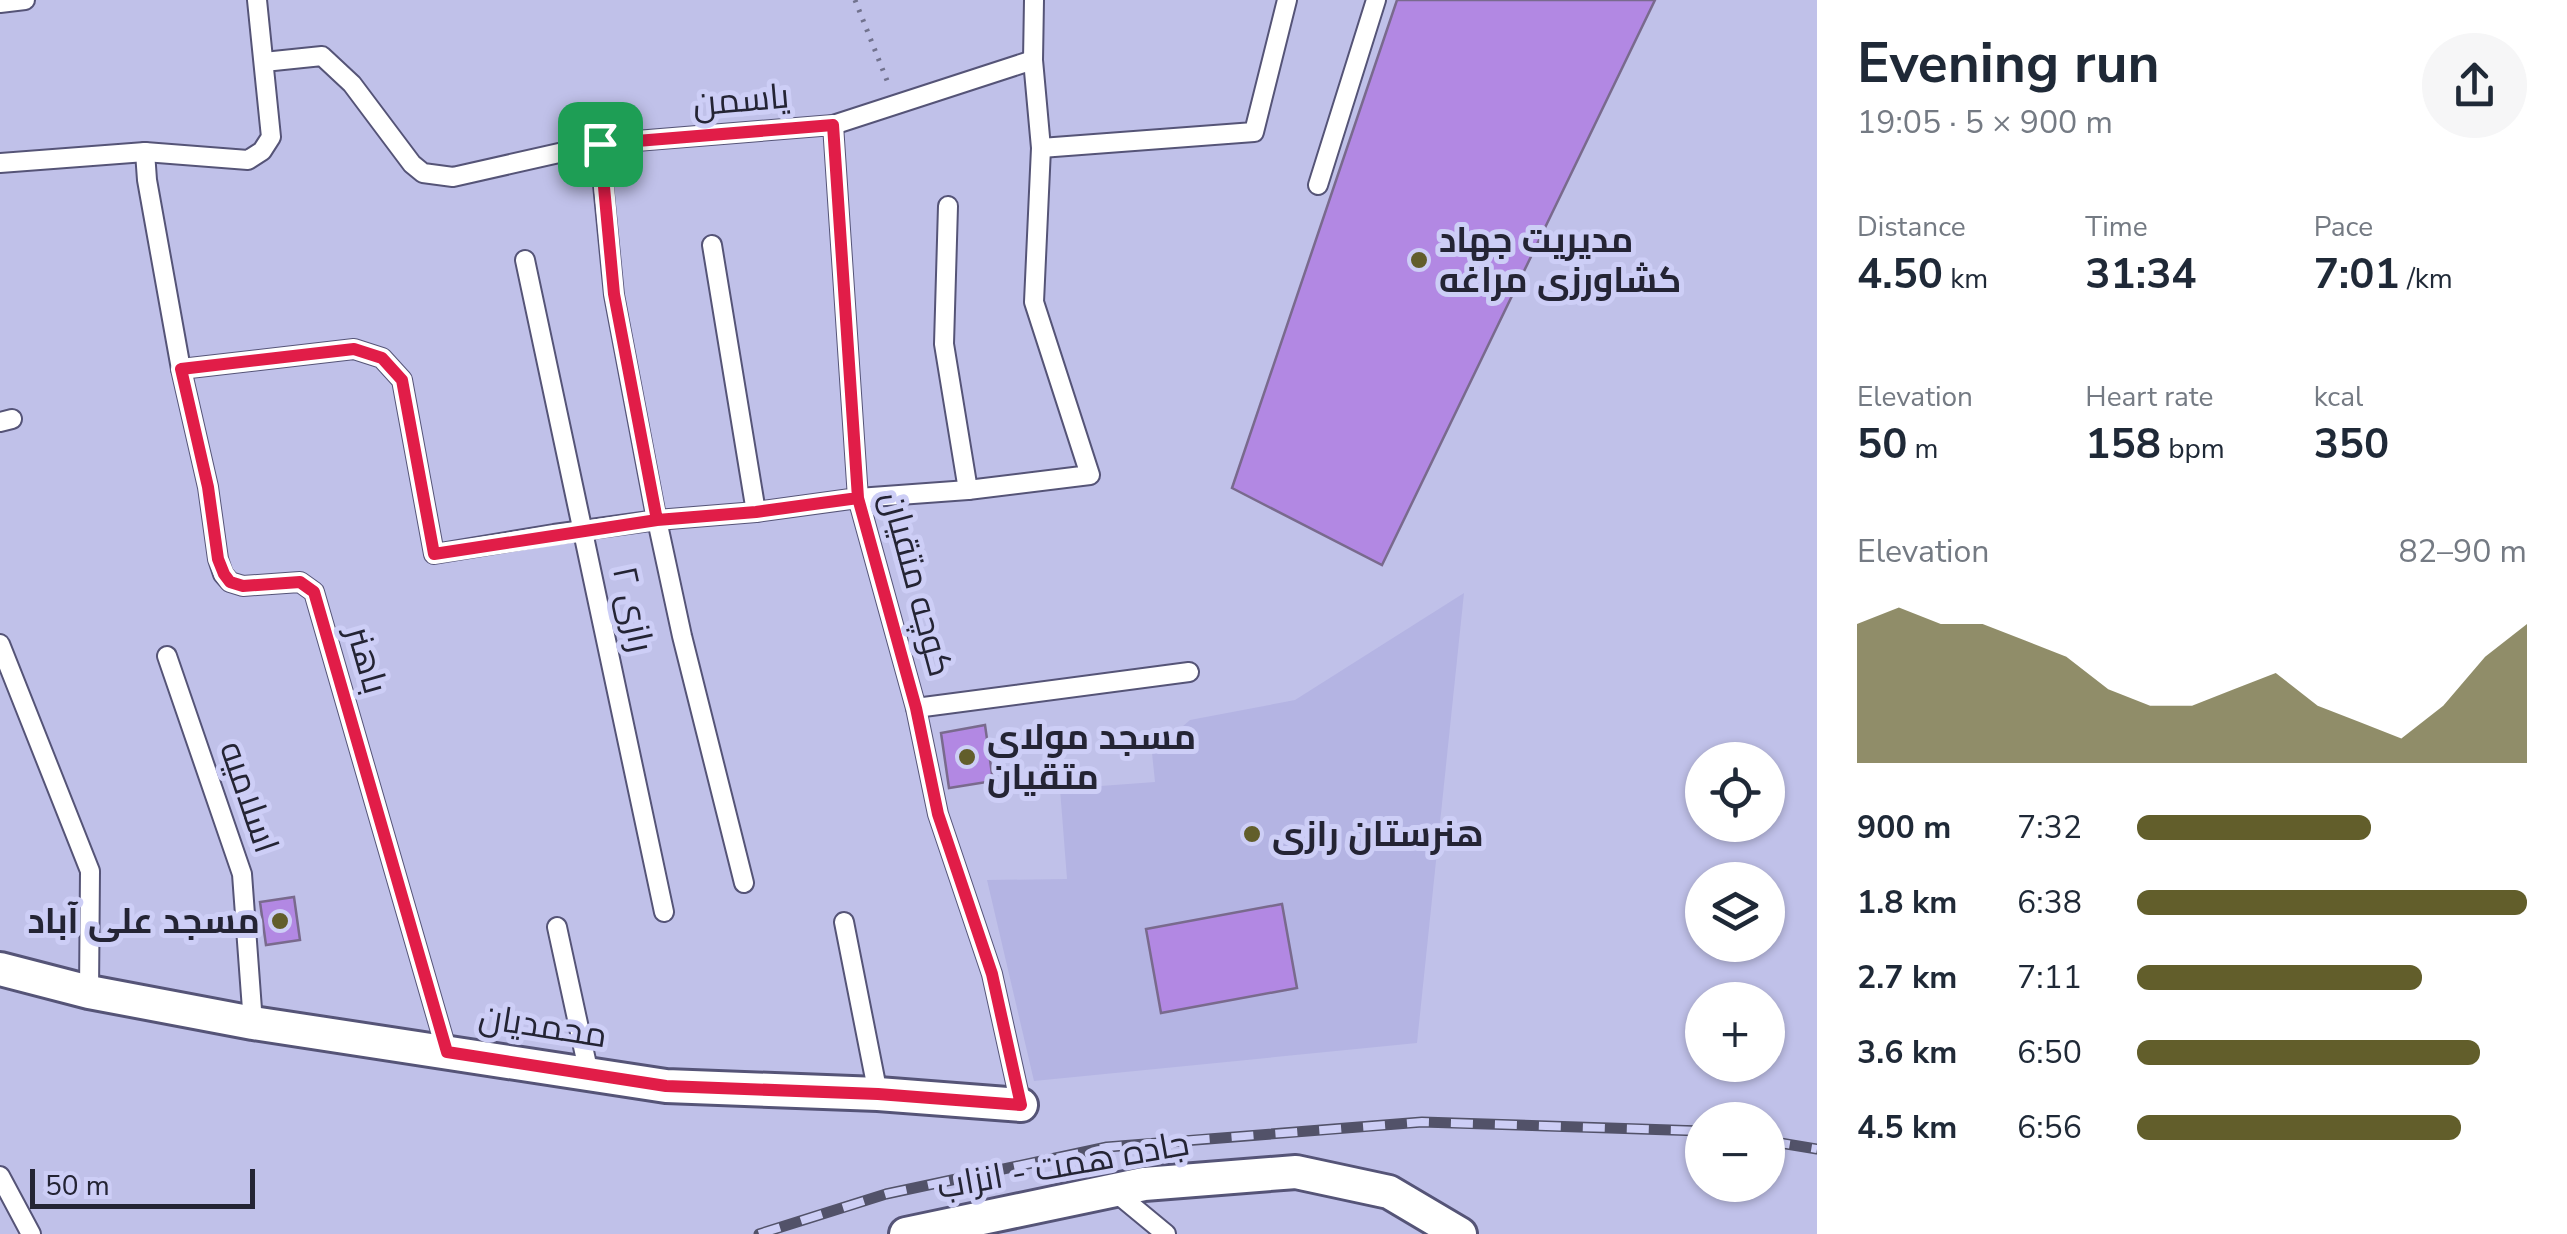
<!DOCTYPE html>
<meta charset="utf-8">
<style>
body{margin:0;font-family:"Nunito Sans",Cairo,sans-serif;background:#f6f6f7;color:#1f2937;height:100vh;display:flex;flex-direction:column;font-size:38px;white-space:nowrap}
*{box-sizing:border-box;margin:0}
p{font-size:32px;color:#747a83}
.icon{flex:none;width:55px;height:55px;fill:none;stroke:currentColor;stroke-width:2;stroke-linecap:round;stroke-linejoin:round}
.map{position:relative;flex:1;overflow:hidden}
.side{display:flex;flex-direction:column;background:#fff;width:750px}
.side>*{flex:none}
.buttons{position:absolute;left:1685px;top:742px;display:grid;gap:20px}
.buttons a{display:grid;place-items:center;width:100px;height:100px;border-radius:50%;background:#fff;box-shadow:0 2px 8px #0004;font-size:50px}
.scale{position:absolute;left:30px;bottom:25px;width:225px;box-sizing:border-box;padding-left:10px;border:5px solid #242434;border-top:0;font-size:28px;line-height:35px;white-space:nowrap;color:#242434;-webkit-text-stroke:8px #cdcef6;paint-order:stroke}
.pin{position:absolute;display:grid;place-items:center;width:85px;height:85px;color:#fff;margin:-42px;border-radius:20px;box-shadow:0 5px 15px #0006}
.round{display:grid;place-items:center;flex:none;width:105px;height:105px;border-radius:52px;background:#f6f6f7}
.headline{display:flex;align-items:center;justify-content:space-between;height:170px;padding:0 40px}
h1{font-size:55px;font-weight:700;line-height:75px}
.figures{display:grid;grid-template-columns:repeat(3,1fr);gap:15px;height:170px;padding:10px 40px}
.figures div{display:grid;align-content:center}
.figures b{font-size:42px;font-weight:700}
.figures small{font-size:28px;font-weight:400}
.figures p{font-size:28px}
.chart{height:280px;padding:20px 40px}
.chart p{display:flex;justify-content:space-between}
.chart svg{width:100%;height:180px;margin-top:10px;fill:#625e2b;opacity:.7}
ul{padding:0 40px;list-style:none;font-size:32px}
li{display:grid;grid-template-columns:160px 120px 1fr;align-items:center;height:75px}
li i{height:25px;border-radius:12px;background:#625e2b}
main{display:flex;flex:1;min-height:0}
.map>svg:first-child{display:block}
.built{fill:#b4b4e3}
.building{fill:#b288e3;stroke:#796a8d;stroke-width:2.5}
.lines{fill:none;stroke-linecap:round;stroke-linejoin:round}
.service-casing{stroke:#555477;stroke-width:22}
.minor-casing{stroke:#555477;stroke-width:38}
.path{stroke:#71728e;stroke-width:5;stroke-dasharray:2.5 8;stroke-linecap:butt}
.service{stroke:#fff;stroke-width:18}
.minor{stroke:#fff;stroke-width:32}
.rail-casing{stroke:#525269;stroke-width:11}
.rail{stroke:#cdcef6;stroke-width:8;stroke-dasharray:22;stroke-linecap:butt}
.route-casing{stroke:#fff;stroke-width:20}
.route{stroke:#e11d48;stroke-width:12}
.poi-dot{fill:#625e2b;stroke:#cdcef6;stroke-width:4}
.labels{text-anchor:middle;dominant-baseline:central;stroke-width:10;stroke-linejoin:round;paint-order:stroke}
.street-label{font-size:35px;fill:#242434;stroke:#cdcef6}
.poi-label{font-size:35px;font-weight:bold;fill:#242434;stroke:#cdcef6;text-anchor:start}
</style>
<main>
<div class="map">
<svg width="1817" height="1234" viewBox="0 0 1817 1234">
<rect width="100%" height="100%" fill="#c0c1e9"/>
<path class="built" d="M 1464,593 L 1417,1043 L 1034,1081 L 987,880 L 1067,879 L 1060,789 L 1155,782 L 1152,753 L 1190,720 L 1295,700 Z"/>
<g class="building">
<path d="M 1397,0 L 1655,0 L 1382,565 L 1232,488 Z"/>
<path d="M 985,725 L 993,781 L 949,788 L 941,733 Z"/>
<path d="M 294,897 L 300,940 L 266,945 L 260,902 Z"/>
<path d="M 1282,904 L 1297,988 L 1161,1013 L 1146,929 Z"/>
</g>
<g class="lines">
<g class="service-casing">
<g id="service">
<path d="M 0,3 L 25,0"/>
<path d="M 264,62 L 322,56 L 352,84 L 412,164 L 423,173 L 453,177 L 599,144 L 833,125 L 1033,60"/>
<path d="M 833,125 L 858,498 L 916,708 L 938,814 L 992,974 L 1021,1105"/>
<path d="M 599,144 L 614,295 L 655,511 L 682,636 L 744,883"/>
<path d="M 1041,148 L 1254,132 L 1287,0"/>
<path d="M 145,152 L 147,180 L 181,369 L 208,487 L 218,559 L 223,574 L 230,582 L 243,586 L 300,582 L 314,592 L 447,1052"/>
<path d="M 0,163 L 145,152 L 248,160 L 262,151 L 271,137 L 257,0"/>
<path d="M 1318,185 L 1376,0"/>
<path d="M 948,206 L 944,344 L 968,490"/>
<path d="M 712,245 L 756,512"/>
<path d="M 525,260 L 664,912"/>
<path d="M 181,369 L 354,349 L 382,358 L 402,380 L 434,554 L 554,534 L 657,520 L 756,512 L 858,498 L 968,490 L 1090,475 L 1034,302 L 1041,148 L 1033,60 L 1034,0"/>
<path d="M 0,422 L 12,419"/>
<path d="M 0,644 L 90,871 L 89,992"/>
<path d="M 167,656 L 242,874 L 253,1023"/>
<path d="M 916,708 L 1189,672"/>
<path d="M 844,922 L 878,1094"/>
<path d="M 557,927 L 589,1074"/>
<path d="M 0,1176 L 31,1234"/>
<path d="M 1114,1191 L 1166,1234"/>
</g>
</g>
<g class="minor-casing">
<g id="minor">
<path d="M 0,969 L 89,992 L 253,1023 L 666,1086 L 878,1094 L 1021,1105"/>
<path d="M 906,1234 L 1144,1184 L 1296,1172 L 1389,1192 L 1460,1234"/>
</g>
</g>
<path class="path" d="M 855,0 L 888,83"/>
<use href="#service" class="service"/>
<use href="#minor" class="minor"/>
<g class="rail-casing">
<g id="rail">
<path d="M 1768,1141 L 1817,1149"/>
<path d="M 759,1234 L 886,1194 L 1107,1147 L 1422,1122 L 1702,1131"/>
</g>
</g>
<use href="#rail" class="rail"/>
</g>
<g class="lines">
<g class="route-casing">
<path id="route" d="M 600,144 L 614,294 L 657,520 L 756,512 L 858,498 L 916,708 L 938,814 L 992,974 L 1021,1105 L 878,1094 L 666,1086 L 447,1052 L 314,592 L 300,582 L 243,586 L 230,582 L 224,574 L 218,559 L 208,487 L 181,369 L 354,349 L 382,358 L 402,380 L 434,554 L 657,520 L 756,512 L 858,498 L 833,125 L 600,144"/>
</g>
<use href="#route" class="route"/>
</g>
<g class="poi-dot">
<circle cx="1419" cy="260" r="10"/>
<circle cx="967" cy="757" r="10"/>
<circle cx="1252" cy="834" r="10"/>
<circle cx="280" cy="921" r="10"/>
</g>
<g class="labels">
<g class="street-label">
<text transform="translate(741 100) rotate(-5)">یاسمن</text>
<text transform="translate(917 584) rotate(75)">کوچه متقیان</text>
<text transform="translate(633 609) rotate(78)">رازی ۲</text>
<text transform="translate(367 660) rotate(74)">باهنر</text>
<text transform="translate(249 797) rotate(71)">اسلاميه</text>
<text transform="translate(543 1026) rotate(9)">محمدیان</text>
<text transform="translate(1063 1165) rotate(-10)">جاده همت - انزاب</text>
</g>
<g class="poi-label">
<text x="1439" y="240">مدیریت جهاد<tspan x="1439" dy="40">کشاورزی مراغه</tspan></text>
<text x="987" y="737">مسجد مولای<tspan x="987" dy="40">متقیان</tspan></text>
<text x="1272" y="834">هنرستان رازی</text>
<text x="260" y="921" text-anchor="end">مسجد علی آباد</text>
</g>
</g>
</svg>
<div class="buttons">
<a><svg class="icon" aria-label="locate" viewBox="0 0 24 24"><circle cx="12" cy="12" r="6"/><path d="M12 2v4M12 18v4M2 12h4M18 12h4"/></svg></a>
<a><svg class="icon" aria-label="layers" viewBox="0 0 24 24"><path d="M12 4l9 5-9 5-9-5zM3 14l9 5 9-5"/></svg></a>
<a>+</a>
<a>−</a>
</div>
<div class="scale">50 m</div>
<div class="pin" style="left:600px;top:144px;background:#1e9e55"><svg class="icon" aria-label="arrive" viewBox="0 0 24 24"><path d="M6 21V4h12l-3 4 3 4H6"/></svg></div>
</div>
<section class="side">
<div class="headline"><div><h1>Evening run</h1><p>19:05 · 5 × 900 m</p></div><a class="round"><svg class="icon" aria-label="share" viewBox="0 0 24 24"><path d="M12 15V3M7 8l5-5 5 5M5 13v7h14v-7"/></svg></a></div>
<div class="figures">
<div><p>Distance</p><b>4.50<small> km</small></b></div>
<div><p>Time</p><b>31:34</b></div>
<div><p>Pace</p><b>7:01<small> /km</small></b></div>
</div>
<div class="figures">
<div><p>Elevation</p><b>50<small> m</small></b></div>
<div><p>Heart rate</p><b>158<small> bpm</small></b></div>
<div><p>kcal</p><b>350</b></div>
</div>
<div class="chart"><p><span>Elevation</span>82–90 m</p>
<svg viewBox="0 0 160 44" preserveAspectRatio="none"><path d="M0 44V10L10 6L20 10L30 10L40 14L50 18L60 26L70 30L80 30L90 26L100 22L110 30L120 34L130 38L140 30L150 18L160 10V44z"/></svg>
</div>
<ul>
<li><b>900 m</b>7:32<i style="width:60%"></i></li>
<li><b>1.8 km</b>6:38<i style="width:100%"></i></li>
<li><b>2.7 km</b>7:11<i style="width:73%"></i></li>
<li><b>3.6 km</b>6:50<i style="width:88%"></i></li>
<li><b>4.5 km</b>6:56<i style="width:83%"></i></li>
</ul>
</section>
</main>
